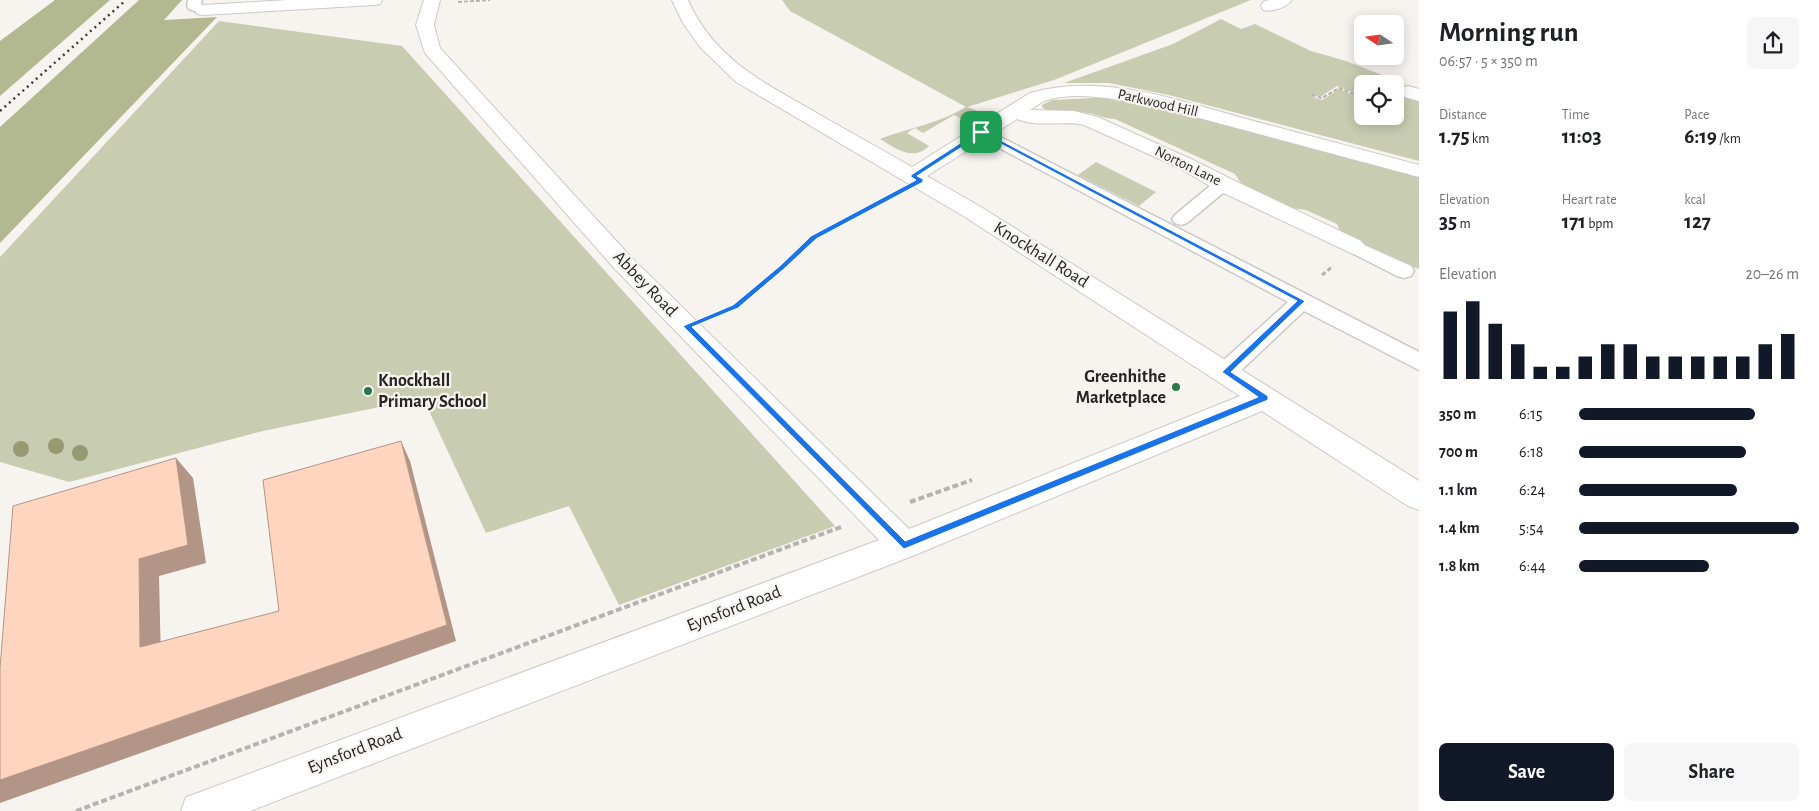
<!DOCTYPE html>
<meta charset="utf-8">
<style>
body{margin:0;font-family:"Alegreya Sans",sans-serif;background:#f6f6f6;color:#202124;height:100vh;display:flex;flex-direction:column;font-size:19px;white-space:nowrap}
*{box-sizing:border-box;margin:0}
p{font-size:16px;color:#757577}
.icon{flex:none;width:28px;height:28px;fill:none;stroke:currentColor;stroke-width:2;stroke-linecap:round;stroke-linejoin:round}
.map{position:relative;flex:1;overflow:hidden}
.drawer{display:flex;flex-direction:column;background:#fff;width:400px}
.drawer>*{flex:none}
.needle{width:32px;rotate:283deg}
.controls{position:absolute;left:1354px;top:15px;display:grid;gap:10px}
.controls a{display:grid;place-items:center;width:50px;height:50px;border-radius:8px;background:#fff;box-shadow:0 2px 12px #0003;font-size:25px}
.pin{position:absolute;display:grid;place-items:center;width:42px;height:42px;color:#fff;margin:-21px;border-radius:10px;box-shadow:0 2px 8px #0006}
.round{display:grid;place-items:center;flex:none;width:52px;height:52px;border-radius:8px;background:#f6f6f6}
.overview{display:flex;align-items:center;justify-content:space-between;height:85px;padding:0 20px}
h1{font-size:28px;font-weight:600;line-height:38px}
.figures{display:grid;grid-template-columns:repeat(3,1fr);gap:8px;height:85px;padding:5px 20px}
.figures div{display:grid;align-content:center}
.figures b{font-size:21px;font-weight:600}
.figures small{font-size:14px;font-weight:400}
.figures p{font-size:14px}
.chart{height:140px;padding:10px 20px}
.chart p{display:flex;justify-content:space-between}
.chart svg{width:100%;height:90px;margin-top:5px;stroke:#111827;stroke-width:6}
.button{display:flex;gap:10px;margin-top:auto;padding:10px 20px}
.button a{flex:1;height:58px;border-radius:8px;background:#111827;color:#fff;font-size:20px;font-weight:600;line-height:58px;text-align:center}
.button a+a{background:#f6f6f6;color:#202124}
ul{padding:0 20px;list-style:none;font-size:16px}
li{display:grid;grid-template-columns:80px 60px 1fr;align-items:center;height:38px}
li i{height:12px;border-radius:6px;background:#111827}
main{display:flex;flex:1;min-height:0}
.map>svg:first-child{display:block}
.green{fill:#c8ccb1}
.forest{fill:#b2b88f}
.lines{fill:none;stroke-linecap:round;stroke-linejoin:round}
.service-casing{stroke:#ccc9c6;stroke-width:3}
.minor-casing{stroke:#ccc9c6;stroke-width:2}
.path-far2{stroke:#b5b2af;stroke-width:2;stroke-dasharray:4 2;stroke-linecap:butt}
.path-far1{stroke:#b5b2af;stroke-width:3;stroke-dasharray:4.5 2.5;stroke-linecap:butt}
.path{stroke:#b5b2af;stroke-width:4;stroke-dasharray:6 3;stroke-linecap:butt}
.service{fill:#fff;fill-rule:evenodd}
.minor{fill:#fff;fill-rule:evenodd}
.rail{stroke:#3c3b3a;stroke-width:2.5;stroke-dasharray:2 4;stroke-linecap:butt}
.tree{fill:#979972}
.shaded-wall{fill:#b29586}
.building{fill:#ffd5bf;stroke:#b29586}
.route{fill:#1a73e8;stroke:#fff;fill-rule:evenodd}
.poi-dot{fill:#2a794a;stroke:#f7f4f0;stroke-width:2}
.labels{text-anchor:middle;dominant-baseline:central;stroke-width:4.5;stroke-linejoin:round;paint-order:stroke}
.far-street-label{font-size:15px;fill:#262524;stroke:#f7f4f0}
.street-label{font-size:18px;fill:#262524;stroke:#f7f4f0}
.poi-label{font-size:18px;font-weight:bold;fill:#262524;stroke:#f7f4f0;text-anchor:end}
</style>
<main>
<div class="map">
<svg width="1419" height="811" viewBox="0 0 1419 811">
<rect width="100%" height="100%" fill="#f7f4f0"/>
<g class="green">
<path d="M 782,0 L 1251,0 L 1054,80 L 967,107 L 983,113 L 968,122 L 954,115 L 923,133 L 915,128 L 907,133 L 929,146 C 913,162 895,148 880,139 C 909,128 940,123 966,107 L 790,11 Z"/>
<path d="M 1221,19 L 1241,29 L 1255,24 L 1311,51 L 1346,61 L 1405,84 L 1402,89 L 1407,95 L 1398,92 L 1395,94 L 1395,84 L 1362,84 L 1362,96 L 1337,86 L 1320,97 L 1315,95 L 1313,97 L 1322,100 L 1339,89 L 1362,98 L 1362,116 L 1395,116 L 1395,98 L 1399,95 L 1419,99 L 1419,161 L 1169,95 L 1109,83 L 1064,83 L 1173,44 Z"/>
<path d="M 219,21 L 402,46 L 835,526 L 619,605 L 569,506 L 486,533 L 423,398 L 263,431 L 69,482 L 0,462 L 0,257 Z"/>
<path d="M 1114,97 L 1167,108 L 1419,176 L 1419,269 L 1383,256 L 1356,243 L 1358,240 L 1340,231 L 1337,224 L 1306,210 L 1291,208 L 1242,185 L 1235,174 L 1115,119 C 1102,118 1100,115 1088,113 C 1073,110 1055,118 1042,107 L 1042,105 L 1052,100 Z"/>
<path d="M 1096,162 L 1156,192 L 1139,206 L 1078,175 Z"/>
</g>
<g class="forest">
<path d="M 55,0 L 110,0 L 0,96 L 0,41 Z"/>
<path d="M 139,0 L 182,0 L 164,20 L 217,17 L 0,243 L 0,127 Z"/>
</g>
<g class="lines">
<g class="service-casing">
<g id="service">
<path d="M 188,0 L 202,0 L 201,4 L 210,10 L 203,14 L 189,9 L 187,6 Z"/>
<path d="M 981,127 L 1419,352 L 1419,370 L 1304,311 L 1233,378 L 1225,380 L 1217,378 L 1214,372 L 1217,366 L 1288,302 L 975,135 L 973,132 L 975,129 Z"/>
<path d="M 1223,179 L 1229,180 L 1232,184 L 1229,188 L 1187,223 L 1181,225 L 1175,223 L 1172,219 L 1175,215 L 1217,180 Z"/>
<path d="M 1353,240 L 1411,266 L 1414,271 L 1411,276 L 1404,278 L 1397,276 L 1346,250 L 1344,246 L 1346,242 Z"/>
</g>
</g>
<g class="minor-casing">
<g id="minor">
<path d="M 288,0 L 382,0 L 380,4 L 374,5 L 203,15 L 197,14 L 195,10 L 197,6 L 203,5 Z"/>
<path d="M 424,0 L 440,0 L 434,25 L 440,48 L 630,256 L 909,529 L 1240,396 L 965,217 L 736,82 L 700,47 L 683,23 L 672,0 L 688,0 C 714,59 763,82 815,112 C 847,130 880,149 912,167 L 1030,93 C 1103,72 1180,101 1250,120 C 1306,135 1363,150 1419,165 L 1419,177 L 1158,107 C 1126,101 1078,90 1047,100 C 1041,102 1035,107 1030,110 L 1074,111 L 1098,117 L 1191,159 L 1231,179 L 1361,241 L 1365,246 L 1361,251 L 1353,254 L 1215,189 L 1177,167 L 1084,125 C 1063,120 1037,128 1017,119 L 927,176 L 981,207 L 1419,481 L 1419,510 L 1408,506 L 1262,411 L 915,555 L 250,811 L 181,811 L 186,797 L 200,792 L 879,540 L 614,268 L 425,53 L 416,25 Z"/>
<path d="M 1269,0 L 1292,0 C 1286,8 1272,12 1263,10 L 1261,6 L 1263,2 Z"/>
<path d="M 1408,86 L 1419,89 L 1419,101 L 1401,96 L 1398,92 L 1401,88 Z"/>
</g>
</g>
<g class="path-far2">
<path d="M 458,2 L 490,0"/>
<path d="M 1312,95 L 1322,98 L 1339,88 L 1362,97"/>
<path d="M 886,200 L 891,197"/>
</g>
<g class="path-far1">
<path d="M 1322,275 L 1333,266"/>
<path d="M 717,314 L 736,306 L 783,267 L 814,237 L 889,198"/>
</g>
<g class="path">
<path d="M 910,502 L 972,480"/>
<path d="M 76,811 L 841,527"/>
</g>
<use href="#service" class="service"/>
<use href="#minor" class="minor"/>
<path class="rail" d="M 0,111 L 126,0"/>
</g>
<g class="tree">
<circle cx="56" cy="446" r="8"/>
<circle cx="21" cy="449" r="8"/>
<circle cx="80" cy="453" r="8"/>
</g>
<g class="shaded-wall">
<path d="M 401,441 L 410,461 L 456,641 L 0,803 L 0,780 L 447,625 Z"/>
<path d="M 176,458 L 193,478 L 206,563 L 159,576 L 161,663 L 140,647 L 139,559 Z"/>
</g>
<path class="building" d="M 401,441 L 447,625 L 0,780 L 0,668 L 13,506 L 176,458 L 188,545 L 139,559 L 140,647 L 279,611 L 263,480 Z"/>
<path class="route" d="M 979,131 L 983,131 L 1305,301 L 1231,372 L 1268,396 L 1268,400 L 904,549 L 683,326 L 733,305 L 781,265 L 811,236 L 916,180 L 911,177 L 911,175 ZM 982,134 L 1297,301 L 1222,372 L 1258,397 L 905,541 L 692,327 L 738,308 L 785,268 L 816,239 L 923,182 L 923,179 L 917,176 Z"/>
<g class="poi-dot">
<circle cx="1176" cy="387" r="5"/>
<circle cx="368" cy="391" r="5"/>
</g>
<g class="labels">
<g class="far-street-label">
<text transform="translate(1158 103) rotate(13)">Parkwood Hill</text>
<text transform="translate(1188 166) rotate(26)">Norton Lane</text>
</g>
<g class="street-label">
<text transform="translate(1041 255) rotate(32)">Knockhall Road</text>
<text transform="translate(645 284) rotate(46)">Abbey Road</text>
<text transform="translate(734 609) rotate(-21)">Eynsford Road</text>
<text transform="translate(355 751) rotate(-21)">Eynsford Road</text>
</g>
<g class="poi-label">
<text x="1166" y="377">Greenhithe<tspan x="1166" dy="21">Marketplace</tspan></text>
<text x="378" y="381" text-anchor="start">Knockhall<tspan x="378" dy="21">Primary School</tspan></text>
</g>
</g>
</svg>
<div class="controls">
<a><svg class="needle" viewBox="-14 -14 28 28"><path d="M0-13l5 13h-10z" fill="#e53935"/><path d="M0 13l5-13h-10z" fill="#757577"/></svg></a>
<a><svg class="icon" aria-label="locate" viewBox="0 0 24 24"><circle cx="12" cy="12" r="6"/><path d="M12 2v4M12 18v4M2 12h4M18 12h4"/></svg></a>
</div>
<div class="pin" style="left:981px;top:132px;background:#1e9e55"><svg class="icon" aria-label="arrive" viewBox="0 0 24 24"><path d="M6 21V4h12l-3 4 3 4H6"/></svg></div>
</div>
<section class="drawer">
<div class="overview"><div><h1>Morning run</h1><p>06:57 · 5 × 350 m</p></div><a class="round"><svg class="icon" aria-label="share" viewBox="0 0 24 24"><path d="M12 15V3M7 8l5-5 5 5M5 13v7h14v-7"/></svg></a></div>
<div class="figures">
<div><p>Distance</p><b>1.75<small> km</small></b></div>
<div><p>Time</p><b>11:03</b></div>
<div><p>Pace</p><b>6:19<small> /km</small></b></div>
</div>
<div class="figures">
<div><p>Elevation</p><b>35<small> m</small></b></div>
<div><p>Heart rate</p><b>171<small> bpm</small></b></div>
<div><p>kcal</p><b>127</b></div>
</div>
<div class="chart"><p><span>Elevation</span>20–26 m</p>
<svg viewBox="0 0 160 44" preserveAspectRatio="none"><path d="M5 44V11M15 44V6M25 44V17M35 44V27M45 44V38M55 44V38M65 44V33M75 44V27M85 44V27M95 44V33M105 44V33M115 44V33M125 44V33M135 44V33M145 44V27M155 44V22"/></svg>
</div>
<ul>
<li><b>350 m</b>6:15<i style="width:80%"></i></li>
<li><b>700 m</b>6:18<i style="width:76%"></i></li>
<li><b>1.1 km</b>6:24<i style="width:72%"></i></li>
<li><b>1.4 km</b>5:54<i style="width:100%"></i></li>
<li><b>1.8 km</b>6:44<i style="width:59%"></i></li>
</ul>
<div class="button"><a>Save</a><a>Share</a></div>
</section>
</main>
